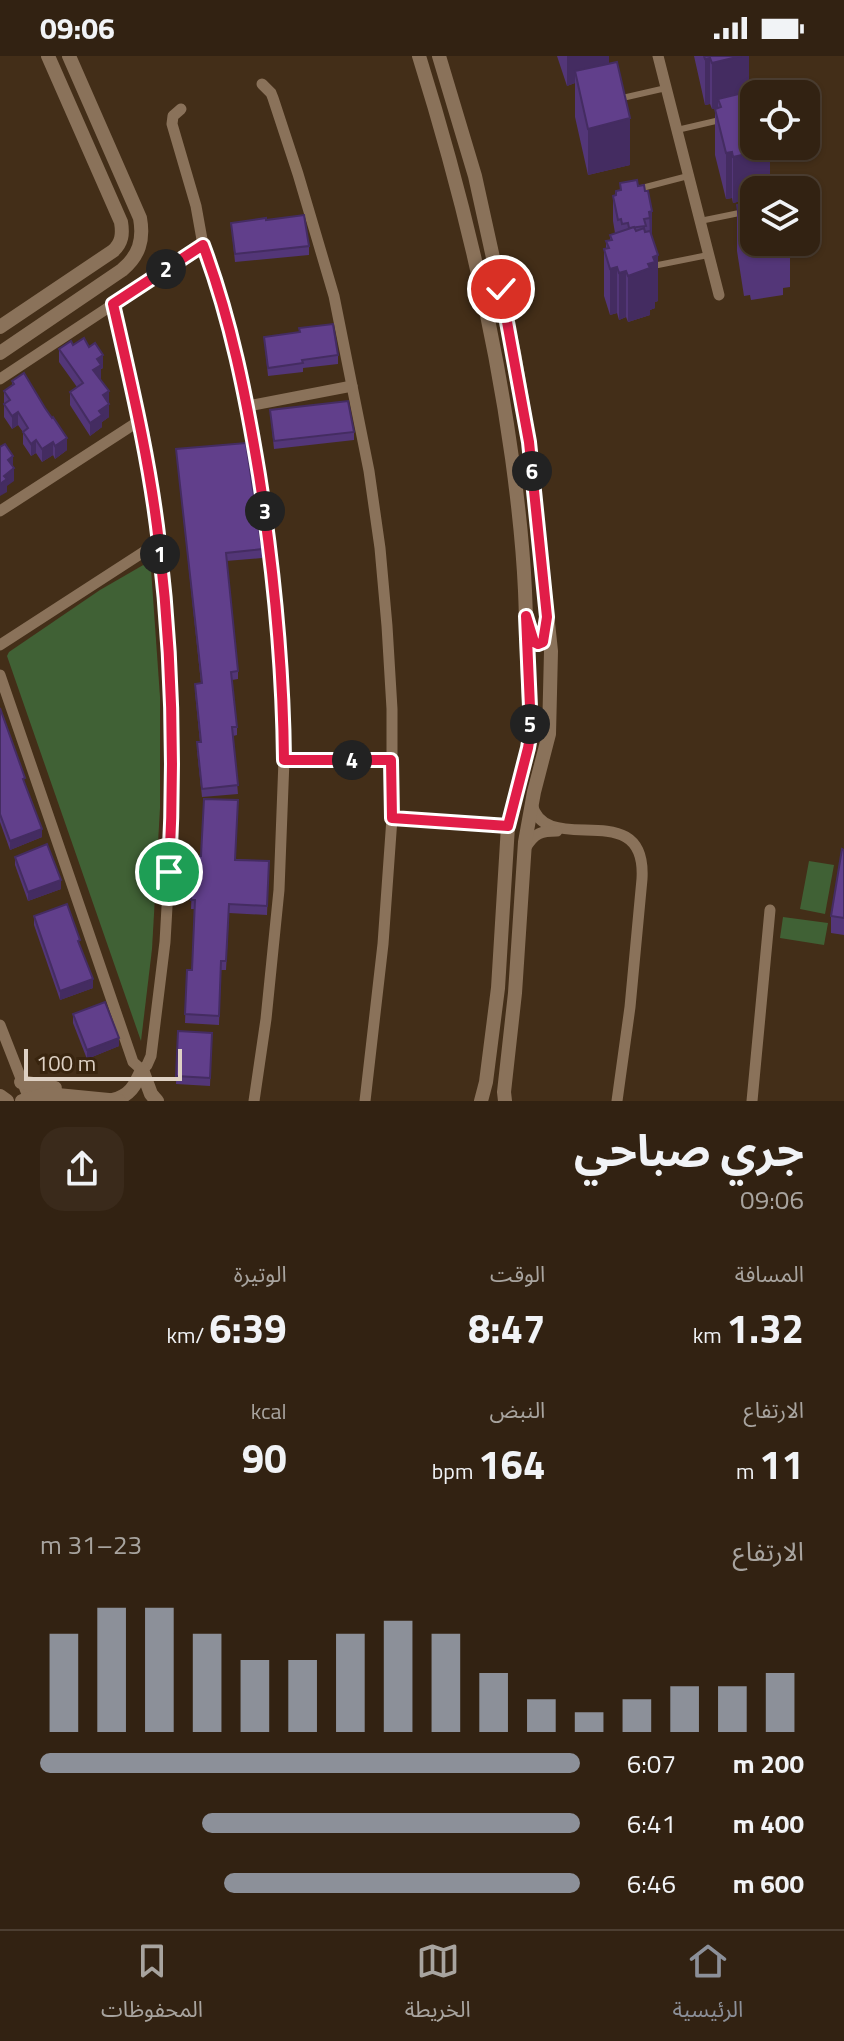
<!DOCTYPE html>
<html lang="ar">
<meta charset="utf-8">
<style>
body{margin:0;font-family:"Titillium Web","Noto Sans Arabic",sans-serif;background:#3a2a1b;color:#f1f3f6;direction:rtl;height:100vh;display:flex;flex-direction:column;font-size:30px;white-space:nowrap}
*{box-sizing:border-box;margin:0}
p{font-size:26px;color:#a8a49f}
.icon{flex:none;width:44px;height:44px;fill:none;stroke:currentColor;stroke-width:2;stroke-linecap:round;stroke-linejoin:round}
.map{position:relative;height:1045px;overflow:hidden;direction:ltr}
.panel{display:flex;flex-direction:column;background:#322212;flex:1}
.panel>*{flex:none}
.fabs{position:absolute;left:740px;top:24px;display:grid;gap:16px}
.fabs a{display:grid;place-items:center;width:80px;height:80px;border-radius:16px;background:#322212;box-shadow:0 2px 6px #0004,0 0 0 2px #4d3f32;font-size:40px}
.scale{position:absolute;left:24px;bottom:20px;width:158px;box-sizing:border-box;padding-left:8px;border:4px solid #ded1c4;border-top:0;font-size:22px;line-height:28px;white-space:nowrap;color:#ded1c4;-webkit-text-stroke:6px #38240e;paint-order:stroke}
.pin{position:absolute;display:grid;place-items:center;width:68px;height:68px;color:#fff;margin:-34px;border:4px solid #fff;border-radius:50%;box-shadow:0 2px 8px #0007}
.km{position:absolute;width:40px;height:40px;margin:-20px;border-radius:50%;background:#222;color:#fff;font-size:22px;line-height:40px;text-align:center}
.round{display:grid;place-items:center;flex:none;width:84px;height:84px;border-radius:24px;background:#3a2a1b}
.headline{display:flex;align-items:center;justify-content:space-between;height:136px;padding:0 40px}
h1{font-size:44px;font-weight:700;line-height:60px}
.metrics{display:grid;grid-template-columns:repeat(3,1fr);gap:12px;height:136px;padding:8px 40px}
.metrics div{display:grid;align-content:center}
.metrics b{font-size:40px;font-weight:700}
.metrics small{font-size:22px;font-weight:400}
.metrics p{font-size:22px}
.chart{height:224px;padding:16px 40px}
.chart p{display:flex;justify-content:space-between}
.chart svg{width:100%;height:144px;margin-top:8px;stroke:#8c9099;stroke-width:6}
ul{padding:0 40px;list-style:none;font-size:26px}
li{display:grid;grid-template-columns:128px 96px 1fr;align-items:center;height:60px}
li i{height:20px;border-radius:10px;background:#8c9099}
.status{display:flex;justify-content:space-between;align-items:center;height:56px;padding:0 40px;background:#322212;direction:ltr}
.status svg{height:22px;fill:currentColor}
.tab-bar{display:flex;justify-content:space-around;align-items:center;height:112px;border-top:2px solid #4d3f32;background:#322212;font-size:22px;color:#a8a49f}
.tab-bar a{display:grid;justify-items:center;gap:4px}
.tab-bar .current{color:#8c9099}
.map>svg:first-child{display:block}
.green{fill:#406135}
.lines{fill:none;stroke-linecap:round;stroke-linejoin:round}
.service{stroke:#8a725a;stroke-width:6}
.minor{stroke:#8a725a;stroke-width:11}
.tertiary{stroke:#8a725a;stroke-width:14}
.wall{fill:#533678}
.shaded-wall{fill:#442c61}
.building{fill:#613f8b;stroke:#442c61;stroke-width:2}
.route-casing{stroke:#fff;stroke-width:16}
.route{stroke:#e11d48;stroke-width:10}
</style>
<div class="status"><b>09:06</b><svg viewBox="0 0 49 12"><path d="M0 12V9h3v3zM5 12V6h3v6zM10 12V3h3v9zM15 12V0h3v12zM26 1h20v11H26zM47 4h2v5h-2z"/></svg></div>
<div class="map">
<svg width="844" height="1045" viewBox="0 0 844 1045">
<rect width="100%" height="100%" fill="#432e18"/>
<g class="green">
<path d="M 145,508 L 149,509 L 151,513 L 160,641 L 160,752 L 152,893 L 141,985 L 7,600 L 9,596 L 100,534 Z"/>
<path d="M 809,805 L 834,809 L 825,858 L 800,853 Z"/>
<path d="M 783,861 L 828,867 L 824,889 L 780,882 Z"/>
</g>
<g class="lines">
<g class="service">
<path d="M 618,43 L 666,32"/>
<path d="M 677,74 L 720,64"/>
<path d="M 638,133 L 688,120"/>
<path d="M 700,165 L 754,154"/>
<path d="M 653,210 L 708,199"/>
</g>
<g class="minor">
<path d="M 658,0 L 719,239"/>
<path d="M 262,28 L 271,37 L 273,42 L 298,118 L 334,240 L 369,415 L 380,492 L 387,570 L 392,653 L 392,762 L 383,888 L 365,1045"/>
<path d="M 181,53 L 173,60 L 172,68 L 196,150 L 203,189 L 218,229 L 234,286 L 248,350 L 266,466 L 280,588 L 284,704 L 279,834 L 266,963 L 254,1045"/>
<path d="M 0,323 L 203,189"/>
<path d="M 248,350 L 352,330"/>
<path d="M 0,455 L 139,365"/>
<path d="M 0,589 L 159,486"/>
<path d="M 0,619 L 133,1006 L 142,1014 L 147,1009 L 151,1000 L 165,886 L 173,745 L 171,631 L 159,486 L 139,365 L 113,248"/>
<path d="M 284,704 L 391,704"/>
<path d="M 532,748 C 545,804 647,737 642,823 L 630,951 L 617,1045"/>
<path d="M 392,762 L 508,770"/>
<path d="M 526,791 C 535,777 541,775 557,775"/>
<path d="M 0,969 L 29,1043"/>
<path d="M 752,1045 L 770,854"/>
</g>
<g class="tertiary">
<path d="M 419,0 C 460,131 493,265 512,402 C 518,446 523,490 525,535 C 527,581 527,628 531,674 L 528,692 L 508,770 L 498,932 L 486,1026 L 481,1045"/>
<path d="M 439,0 L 475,120 L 514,297 L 529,386 L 551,595 L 549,678 L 534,736 L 525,786 L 515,937 L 504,1036 L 505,1045"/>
<path d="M 0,271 L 113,195 C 122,187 123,178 121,166 L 48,0"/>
<path d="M 0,297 L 122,214 C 139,200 144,184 140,162 L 69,0"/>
<path d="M 142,1014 L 151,1038 L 157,1045"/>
<path d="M 21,1026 L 55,1032"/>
<path d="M 0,1040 L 7,1045"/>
<path d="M 112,1044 C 130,1040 135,1030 142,1014"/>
<path d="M 22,1045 L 47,1038 L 119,1045"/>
</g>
</g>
<g class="wall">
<path d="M 557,0 L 609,0 L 609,8 L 630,109 L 588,119 L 575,61 L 575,27 L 567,30 Z"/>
<path d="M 694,0 L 749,0 L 749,36 L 770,90 L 770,131 L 764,133 L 754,186 L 790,186 L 790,231 L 783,232 L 783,239 L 751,244 L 750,239 L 744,240 L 737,195 L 737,149 L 741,148 L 741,145 L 733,147 L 732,142 L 726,143 L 715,99 L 715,53 L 718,52 L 712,53 L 710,48 L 705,49 Z"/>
<path d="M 620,127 L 638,130 L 645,135 L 648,135 L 658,245 L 655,246 L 655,252 L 650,254 L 650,259 L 628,266 L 626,261 L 619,264 L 617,257 L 610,259 L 604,240 L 604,193 L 606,192 L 606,185 L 610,184 L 610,179 L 615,177 L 613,165 L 613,140 L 616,140 L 616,135 L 620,134 Z"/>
<path d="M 266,164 L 309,190 L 309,199 L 235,206 L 231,167 Z"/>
<path d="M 264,281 L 338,299 L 338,308 L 303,312 L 303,316 L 268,320 Z"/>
<path d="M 73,289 L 103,312 L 101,313 L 101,322 L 100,323 L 109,347 L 109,361 L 102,366 L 102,371 L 90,380 L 70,349 L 70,336 L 77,331 L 59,306 L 59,293 Z"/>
<path d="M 12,325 L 67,394 L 55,403 L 53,399 L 42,406 L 36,397 L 31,400 L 23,388 L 23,376 L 18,369 L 12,373 L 4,361 L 4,335 L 12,330 Z"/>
<path d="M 270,354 L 354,376 L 354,384 L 274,393 Z"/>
<path d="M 176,393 L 262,493 L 262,502 L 226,505 L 238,615 L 238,623 L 232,624 L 237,671 L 237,679 L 233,680 L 238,738 L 202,741 L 197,694 L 197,686 L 200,686 L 195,636 L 195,628 L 201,627 Z"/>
<path d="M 0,652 L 42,781 L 10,794 L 0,766 Z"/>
<path d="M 844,794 L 844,879 L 831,877 L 831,860 Z"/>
<path d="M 193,800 L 269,805 L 267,859 L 229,857 L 226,914 L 221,914 L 219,969 L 185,967 L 187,914 L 192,914 L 195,853 L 191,853 Z"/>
<path d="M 15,801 L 61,833 L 28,845 L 15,809 Z"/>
<path d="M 34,860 L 93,932 L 60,944 L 34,869 Z"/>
<path d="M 73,958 L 119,990 L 87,1003 L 73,967 Z"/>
<path d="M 178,975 L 212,977 L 210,1030 L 176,1028 Z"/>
</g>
<g class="shaded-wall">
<path d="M 567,0 L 609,0 L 609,18 L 575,15 L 575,27 L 567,30 Z"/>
<path d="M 741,0 L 749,0 L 749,37 L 718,43 L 718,52 L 712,53 L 712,7 Z"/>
<path d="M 710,2 L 710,48 L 705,49 L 705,3 Z"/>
<path d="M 630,62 L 630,109 L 588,119 L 588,73 Z"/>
<path d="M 762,90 L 770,90 L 770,131 L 764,133 L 764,134 L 754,134 L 754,142 L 741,139 L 741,145 L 733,147 L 733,101 Z"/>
<path d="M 732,96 L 732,142 L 726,143 L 726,97 Z"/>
<path d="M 652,155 L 652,180 L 650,180 L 649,156 Z"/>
<path d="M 658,199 L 658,245 L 655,246 L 655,252 L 650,254 L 650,259 L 628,266 L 628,220 L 648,208 L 653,201 Z"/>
<path d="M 617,211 L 617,257 L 610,259 L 610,213 Z"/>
<path d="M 626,215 L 626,261 L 619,264 L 619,217 Z"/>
<path d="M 103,299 L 103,312 L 101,313 L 101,322 L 93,327 L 93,314 L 97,303 Z"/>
<path d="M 109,335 L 109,348 L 103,339 Z"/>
<path d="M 109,348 L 109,361 L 102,366 L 102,371 L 90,380 L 90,367 L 99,355 Z"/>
<path d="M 18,356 L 18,369 L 12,373 L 12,360 Z"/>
<path d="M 67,382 L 67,394 L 55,403 L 55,390 Z"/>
<path d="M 36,384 L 36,397 L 31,400 L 31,388 Z"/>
<path d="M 53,386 L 53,399 L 42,406 L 42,393 Z"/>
<path d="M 13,400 L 13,412 L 8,404 Z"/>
<path d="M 14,412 L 14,425 L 7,430 L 7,436 L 0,440 L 0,428 L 4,420 Z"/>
<path d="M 42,773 L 42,781 L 10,794 L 10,785 Z"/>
<path d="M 61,824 L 61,833 L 28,845 L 28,836 Z"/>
<path d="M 93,923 L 93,932 L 60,944 L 60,935 Z"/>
<path d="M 119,982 L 119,990 L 87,1003 L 87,994 Z"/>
</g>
<g class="building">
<path d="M 704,0 L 741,0 L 712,7 L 710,2 L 705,3 Z"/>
<path d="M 617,6 L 630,62 L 588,73 L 575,15 Z"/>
<path d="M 751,35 L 754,44 L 754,90 L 763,90 L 764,94 L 733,101 L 732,96 L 726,97 L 715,53 L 721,51 L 718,43 Z"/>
<path d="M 637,124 L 638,130 L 644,129 L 645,135 L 648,135 L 652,155 L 649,156 L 650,162 L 644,163 L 646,170 L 629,172 L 628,167 L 622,168 L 621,163 L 618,164 L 613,140 L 616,139 L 616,135 L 621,134 L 620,127 Z"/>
<path d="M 754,137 L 754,186 L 782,186 L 783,193 L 751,198 L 750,193 L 744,194 L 737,149 L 742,148 L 741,139 Z"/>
<path d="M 304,159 L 309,190 L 235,198 L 231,167 L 266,162 L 266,164 Z"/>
<path d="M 634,171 L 636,175 L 644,172 L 645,176 L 650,175 L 658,199 L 653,201 L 655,206 L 648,208 L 650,212 L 628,220 L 626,215 L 619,217 L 617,211 L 610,213 L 604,193 L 609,192 L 606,185 L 612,184 L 610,179 Z"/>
<path d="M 333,268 L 338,299 L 302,304 L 303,307 L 268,312 L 264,281 L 300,276 L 299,272 Z"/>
<path d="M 84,282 L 89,291 L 95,287 L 103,299 L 97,303 L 101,309 L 93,314 L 109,335 L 103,339 L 109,348 L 99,355 L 102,359 L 90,367 L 70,336 L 83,327 L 59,293 L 71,285 L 73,289 Z"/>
<path d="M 24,317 L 45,352 L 52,362 L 53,361 L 67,382 L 55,390 L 53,386 L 42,393 L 36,384 L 31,388 L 23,376 L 28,372 L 18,356 L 12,360 L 4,348 L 10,344 L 4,335 L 14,328 L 12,325 Z"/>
<path d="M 348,345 L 354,376 L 274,385 L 270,354 Z"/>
<path d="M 246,387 L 262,493 L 226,497 L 238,615 L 231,616 L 237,671 L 232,671 L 238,729 L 202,733 L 197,686 L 201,686 L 195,628 L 202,627 L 176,393 Z"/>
<path d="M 5,388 L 13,400 L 8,404 L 14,412 L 4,420 L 7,423 L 0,428 L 0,391 Z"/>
<path d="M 0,652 L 25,722 L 23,723 L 42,773 L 10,785 L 0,758 Z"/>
<path d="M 204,743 L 238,744 L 235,804 L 269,805 L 267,850 L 229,848 L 226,905 L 221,905 L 219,960 L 185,958 L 187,914 L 192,914 L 195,844 L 191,844 L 193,800 L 201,800 Z"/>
<path d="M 47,788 L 61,824 L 28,836 L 15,801 Z"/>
<path d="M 842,793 L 844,794 L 844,862 L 831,860 Z"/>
<path d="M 67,848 L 80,884 L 78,885 L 93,923 L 60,935 L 34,860 Z"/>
<path d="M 105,946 L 119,982 L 87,994 L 73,958 Z"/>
<path d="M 178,975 L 212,977 L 210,1022 L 176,1020 Z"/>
</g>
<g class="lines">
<g class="route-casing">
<path id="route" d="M 169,816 C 175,706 172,596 159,487 C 150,406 131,327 113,248 L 203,189 C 231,264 246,340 259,419 C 274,516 283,606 284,704 L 391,704 L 392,762 L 508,770 L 528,692 L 531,674 L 526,560 L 534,586 L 538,588 L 543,586 L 547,561 L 529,386 L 501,233"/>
</g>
<use href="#route" class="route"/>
</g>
</svg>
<div class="fabs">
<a><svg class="icon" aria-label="locate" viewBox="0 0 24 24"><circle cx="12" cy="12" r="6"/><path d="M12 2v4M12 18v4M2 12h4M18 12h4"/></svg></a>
<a><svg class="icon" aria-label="layers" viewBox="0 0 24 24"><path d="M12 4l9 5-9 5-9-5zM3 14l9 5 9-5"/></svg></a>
</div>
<div class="scale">100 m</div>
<div class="pin" style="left:169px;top:816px;background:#1e9e55"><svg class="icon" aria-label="arrive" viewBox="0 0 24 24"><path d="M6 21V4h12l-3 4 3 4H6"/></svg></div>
<div class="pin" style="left:501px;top:233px;background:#d93025"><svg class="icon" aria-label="check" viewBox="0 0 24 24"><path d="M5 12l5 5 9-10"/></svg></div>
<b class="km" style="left:160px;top:498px">1</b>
<b class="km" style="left:166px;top:213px">2</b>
<b class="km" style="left:265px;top:455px">3</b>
<b class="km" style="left:352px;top:704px">4</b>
<b class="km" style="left:530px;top:668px">5</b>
<b class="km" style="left:532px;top:415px">6</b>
</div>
<section class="panel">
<div class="headline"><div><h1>جري صباحي</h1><p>09:06</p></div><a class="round"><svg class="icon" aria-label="share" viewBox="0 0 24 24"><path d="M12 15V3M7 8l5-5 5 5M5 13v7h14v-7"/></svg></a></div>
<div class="metrics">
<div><p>المسافة</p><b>1.32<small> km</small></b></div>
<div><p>الوقت</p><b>8:47</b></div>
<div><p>الوتيرة</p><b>6:39<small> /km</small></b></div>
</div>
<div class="metrics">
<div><p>الارتفاع</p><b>11<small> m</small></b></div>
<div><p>النبض</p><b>164<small> bpm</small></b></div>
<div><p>kcal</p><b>90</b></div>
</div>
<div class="chart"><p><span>الارتفاع</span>23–31 m</p>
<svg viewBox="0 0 160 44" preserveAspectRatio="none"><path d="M5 44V14M15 44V6M25 44V6M35 44V14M45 44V22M55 44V22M65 44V14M75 44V10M85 44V14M95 44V26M105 44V34M115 44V38M125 44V34M135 44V30M145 44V30M155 44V26"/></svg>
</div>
<ul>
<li><b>200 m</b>6:07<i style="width:100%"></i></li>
<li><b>400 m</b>6:41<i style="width:70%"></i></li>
<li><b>600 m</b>6:46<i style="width:66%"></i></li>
</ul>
</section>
<nav class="tab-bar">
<a class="current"><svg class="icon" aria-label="home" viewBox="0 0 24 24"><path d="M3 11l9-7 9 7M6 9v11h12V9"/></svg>الرئيسية</a>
<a><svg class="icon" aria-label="map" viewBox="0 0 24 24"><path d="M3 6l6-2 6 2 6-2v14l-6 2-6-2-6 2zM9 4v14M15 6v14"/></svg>الخريطة</a>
<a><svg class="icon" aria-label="saved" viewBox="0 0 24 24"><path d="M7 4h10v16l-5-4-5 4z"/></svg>المحفوظات</a>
</nav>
